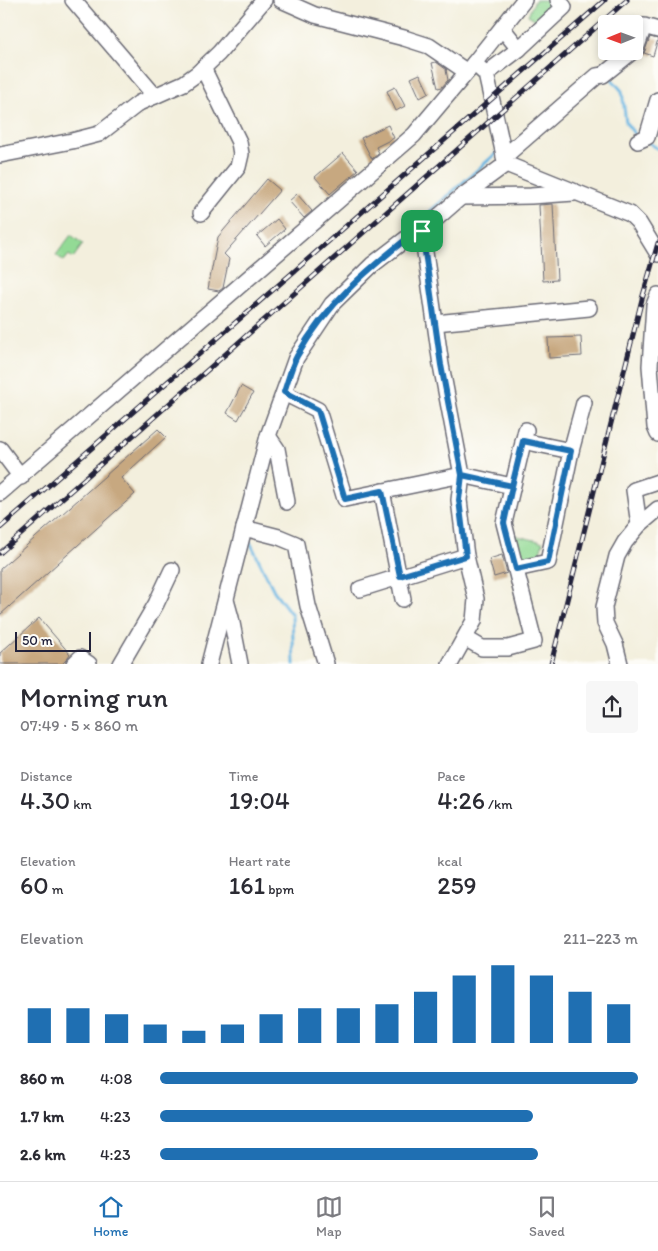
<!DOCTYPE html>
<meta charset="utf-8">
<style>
body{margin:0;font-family:Itim,sans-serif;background:#f7f7f7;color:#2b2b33;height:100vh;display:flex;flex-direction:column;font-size:19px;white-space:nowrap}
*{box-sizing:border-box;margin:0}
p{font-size:16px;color:#7c7c81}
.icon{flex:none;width:28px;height:28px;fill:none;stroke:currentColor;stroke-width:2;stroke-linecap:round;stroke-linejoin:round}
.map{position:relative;height:664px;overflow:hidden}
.sheet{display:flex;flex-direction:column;background:#fff;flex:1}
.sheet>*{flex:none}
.needle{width:32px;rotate:269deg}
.tools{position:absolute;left:598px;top:15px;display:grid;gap:10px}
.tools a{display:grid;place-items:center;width:45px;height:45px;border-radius:5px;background:#fff;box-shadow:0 2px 8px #0003;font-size:25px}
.scale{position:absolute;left:15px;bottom:12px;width:76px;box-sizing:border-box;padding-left:5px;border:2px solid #22223b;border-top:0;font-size:14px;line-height:18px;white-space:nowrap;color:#22223b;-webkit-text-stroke:4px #fdfcf7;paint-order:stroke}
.pin{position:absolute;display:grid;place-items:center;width:42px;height:42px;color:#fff;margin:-21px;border-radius:10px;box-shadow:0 2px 8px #0006}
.round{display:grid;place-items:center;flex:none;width:52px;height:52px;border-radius:5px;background:#f7f7f7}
.overview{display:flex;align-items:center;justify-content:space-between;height:85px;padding:0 20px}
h1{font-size:28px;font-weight:600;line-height:38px}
.figures{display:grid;grid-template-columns:repeat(3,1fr);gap:8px;height:85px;padding:5px 20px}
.figures div{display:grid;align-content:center}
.figures b{font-size:25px;font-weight:600}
.figures small{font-size:14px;font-weight:400}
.figures p{font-size:14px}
.chart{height:140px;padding:10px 20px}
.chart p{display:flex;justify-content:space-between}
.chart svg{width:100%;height:90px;margin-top:5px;stroke:#1f6fb2;stroke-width:6}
ul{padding:0 20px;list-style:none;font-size:16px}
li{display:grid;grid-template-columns:80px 60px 1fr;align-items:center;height:38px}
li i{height:12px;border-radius:6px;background:#1f6fb2}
.tab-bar{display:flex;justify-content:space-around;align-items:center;height:70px;border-top:1px solid #e1e1e2;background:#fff;font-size:14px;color:#7c7c81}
.tab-bar a{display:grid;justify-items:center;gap:2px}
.tab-bar .current{color:#1f6fb2}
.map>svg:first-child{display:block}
.green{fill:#93da95;stroke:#5a7e68}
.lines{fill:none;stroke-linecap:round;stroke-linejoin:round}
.stream{stroke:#68b5e2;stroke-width:3}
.building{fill:#c7a880}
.minor-casing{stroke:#6b6a74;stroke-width:18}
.minor{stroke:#fff;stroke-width:15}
.rail-casing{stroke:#22223b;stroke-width:5}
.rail{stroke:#fdfcf7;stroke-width:3;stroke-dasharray:9;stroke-linecap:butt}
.route-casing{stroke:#fff;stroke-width:10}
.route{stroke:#1f6fb2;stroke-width:6}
</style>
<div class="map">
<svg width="658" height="664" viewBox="0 0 658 664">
<rect width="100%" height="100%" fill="#fdfcf7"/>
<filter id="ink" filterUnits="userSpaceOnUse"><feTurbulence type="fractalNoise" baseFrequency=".02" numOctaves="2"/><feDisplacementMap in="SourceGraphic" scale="10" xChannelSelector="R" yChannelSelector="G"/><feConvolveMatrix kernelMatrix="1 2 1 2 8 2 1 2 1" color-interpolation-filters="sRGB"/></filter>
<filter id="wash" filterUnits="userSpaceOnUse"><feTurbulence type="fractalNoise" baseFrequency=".0096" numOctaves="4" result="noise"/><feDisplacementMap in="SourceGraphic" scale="20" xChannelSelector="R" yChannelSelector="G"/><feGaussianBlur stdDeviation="1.12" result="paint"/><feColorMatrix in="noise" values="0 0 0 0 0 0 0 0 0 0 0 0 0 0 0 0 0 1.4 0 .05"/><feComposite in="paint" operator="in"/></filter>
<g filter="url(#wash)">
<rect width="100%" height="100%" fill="#f3efdd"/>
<g class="green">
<path d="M 535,0 L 549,0 L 552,5 L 547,18 L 536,20 L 528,15 Z"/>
<path d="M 71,235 L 83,244 L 73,258 L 69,255 L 64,261 L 56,255 Z"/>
<path d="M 513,535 L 543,542 L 538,559 L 520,561 Z"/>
</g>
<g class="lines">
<g class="stream">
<path d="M 609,76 L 622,91 L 626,123 L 636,136"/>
<path d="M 648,142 L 658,149"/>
<path d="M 419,221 L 499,151"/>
<path d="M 250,542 L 274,591 L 292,615 L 294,664"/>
</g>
</g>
<g id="blocks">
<g class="building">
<path d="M 650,37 L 658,39 L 653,56 L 644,53 Z"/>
<path d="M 436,62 L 447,70 L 446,70 L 448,80 L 442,87 L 438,88 L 432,63 Z"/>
<path d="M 420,74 L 429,93 L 420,98 L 411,78 Z"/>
<path d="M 395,87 L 405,106 L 396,111 L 387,91 Z"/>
<path d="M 388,125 L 394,138 L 376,147 L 379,153 L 372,159 L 361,138 Z"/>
<path d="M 343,153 L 358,170 L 330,194 L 315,177 Z"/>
<path d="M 267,179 L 280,190 L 224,254 L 229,259 L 223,288 L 219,291 L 208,289 L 218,237 Z"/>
<path d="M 297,194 L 312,211 L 304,218 L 289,201 Z"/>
<path d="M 553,204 L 557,280 L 543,281 L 539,205 Z"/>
<path d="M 277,219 L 285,229 L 265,246 L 257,236 Z"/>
<path d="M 581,337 L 582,356 L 549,358 L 548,338 Z"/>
<path d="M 241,386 L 253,393 L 238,420 L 227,413 Z"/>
<path d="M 158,429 L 166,437 L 121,478 L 135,494 L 0,615 L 0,569 Z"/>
<path d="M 502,555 L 507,573 L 494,577 L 489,559 Z"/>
<path d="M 39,618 L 70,654 L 66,660 L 62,664 L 0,664 L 0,653 Z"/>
</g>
</g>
</g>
<g filter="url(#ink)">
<use href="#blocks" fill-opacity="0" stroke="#6b6a74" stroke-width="1"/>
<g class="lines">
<g class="minor-casing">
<g id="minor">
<path d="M 73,0 L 155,96"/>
<path d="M 281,0 L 315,15 L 404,38 L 429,46 L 467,72"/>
<path d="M 502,28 L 519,49 L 564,7 L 558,0"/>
<path d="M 634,50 L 636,49 L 644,26 L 658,30"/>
<path d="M 474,63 L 486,74 L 506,164"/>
<path d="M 486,74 L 519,49"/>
<path d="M 638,141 L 647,137 L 658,100"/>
<path d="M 0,155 L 72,141 L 99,134 L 139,103 L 184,83 L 198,73 L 219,53 L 264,0"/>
<path d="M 504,157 L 597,76 L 603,75 L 633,51"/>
<path d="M 506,164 L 630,214 L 639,223 L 658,254"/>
<path d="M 461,197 L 531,196 L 574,193"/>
<path d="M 201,213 L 238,167 L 241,154 L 239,142 L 203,68"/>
<path d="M 422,231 L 441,365 L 462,475 L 459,500 L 466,556 L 476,599 L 474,621 L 450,664"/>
<path d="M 658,295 L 654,305 L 650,366 L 655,427 L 658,434"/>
<path d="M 435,323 L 589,308"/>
<path d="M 284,393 L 318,410 L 345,499 L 462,475 L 512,486"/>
<path d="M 268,436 L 277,449 L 287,502"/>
<path d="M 523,441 L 571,451"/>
<path d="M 0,449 L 21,477"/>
<path d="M 382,491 L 403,599"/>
<path d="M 0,493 L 414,135 L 467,72 L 524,0"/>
<path d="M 639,525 L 658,509"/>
<path d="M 244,528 L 279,537 L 296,544 L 308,606 L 326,664"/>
<path d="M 516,569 L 548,562 L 571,451 L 584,403"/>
<path d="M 360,589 L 466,556"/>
<path d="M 226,600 L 231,618 L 240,664"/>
<path d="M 465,638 L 482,648 L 508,648 L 534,641 L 504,523 L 526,430"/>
<path d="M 74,664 L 80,658 L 89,664"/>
<path d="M 121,664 L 156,604 L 172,570"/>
<path d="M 209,664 L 268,436 L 296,358 L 332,304 L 372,265 L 415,232 L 422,231 L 461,197 L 506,164"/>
<path d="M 620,664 L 615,644 L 605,623 L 604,607 L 617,556 L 625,542 L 639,525 L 634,490 L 658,482"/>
</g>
</g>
<use href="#minor" class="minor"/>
<g class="rail-casing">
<g id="rail">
<path d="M 0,528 L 605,0"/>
<path d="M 0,553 L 627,0"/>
<path d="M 551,664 L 642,299 L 658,243"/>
</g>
</g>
<use href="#rail" class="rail"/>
</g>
</g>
<g class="lines" filter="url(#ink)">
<g class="route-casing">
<path id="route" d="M 422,231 L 415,232 C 368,269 327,303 297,356 C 291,367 288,381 284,392 L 318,410 L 345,499 L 382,491 L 400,576 L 466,556 L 459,500 L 462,475 L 512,486 L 523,441 L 571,451 L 548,562 L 516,569 L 504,523 L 512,486 L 462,475 L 441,365 L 422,231"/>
</g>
<use href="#route" class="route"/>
</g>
</svg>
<div class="tools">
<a><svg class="needle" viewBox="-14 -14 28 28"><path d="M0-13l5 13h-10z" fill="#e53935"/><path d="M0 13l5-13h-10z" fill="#7c7c81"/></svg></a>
</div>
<div class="scale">50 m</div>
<div class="pin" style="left:422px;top:231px;background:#1e9e55"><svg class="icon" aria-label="arrive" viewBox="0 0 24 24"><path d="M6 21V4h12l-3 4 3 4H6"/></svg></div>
</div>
<section class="sheet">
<div class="overview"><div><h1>Morning run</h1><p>07:49 · 5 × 860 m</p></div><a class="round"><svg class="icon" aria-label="share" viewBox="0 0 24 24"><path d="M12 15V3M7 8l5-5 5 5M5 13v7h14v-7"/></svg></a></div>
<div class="figures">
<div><p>Distance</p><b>4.30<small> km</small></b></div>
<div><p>Time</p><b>19:04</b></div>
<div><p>Pace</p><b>4:26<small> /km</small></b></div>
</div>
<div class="figures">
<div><p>Elevation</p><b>60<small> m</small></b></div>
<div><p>Heart rate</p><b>161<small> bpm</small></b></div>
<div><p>kcal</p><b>259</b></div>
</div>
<div class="chart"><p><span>Elevation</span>211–223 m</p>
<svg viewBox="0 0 160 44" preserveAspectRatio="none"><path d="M5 44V27M15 44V27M25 44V30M35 44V35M45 44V38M55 44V35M65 44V30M75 44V27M85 44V27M95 44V25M105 44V19M115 44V11M125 44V6M135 44V11M145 44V19M155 44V25"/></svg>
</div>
<ul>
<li><b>860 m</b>4:08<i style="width:100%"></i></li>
<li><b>1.7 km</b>4:23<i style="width:78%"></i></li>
<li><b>2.6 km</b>4:23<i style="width:79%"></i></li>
</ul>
</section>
<nav class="tab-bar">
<a class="current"><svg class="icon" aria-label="home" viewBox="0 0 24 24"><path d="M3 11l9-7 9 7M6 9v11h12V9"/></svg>Home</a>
<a><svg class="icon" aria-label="map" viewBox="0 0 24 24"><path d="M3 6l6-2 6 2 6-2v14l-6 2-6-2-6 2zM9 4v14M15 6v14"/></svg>Map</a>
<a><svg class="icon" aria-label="saved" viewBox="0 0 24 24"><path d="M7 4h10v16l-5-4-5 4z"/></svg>Saved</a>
</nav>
